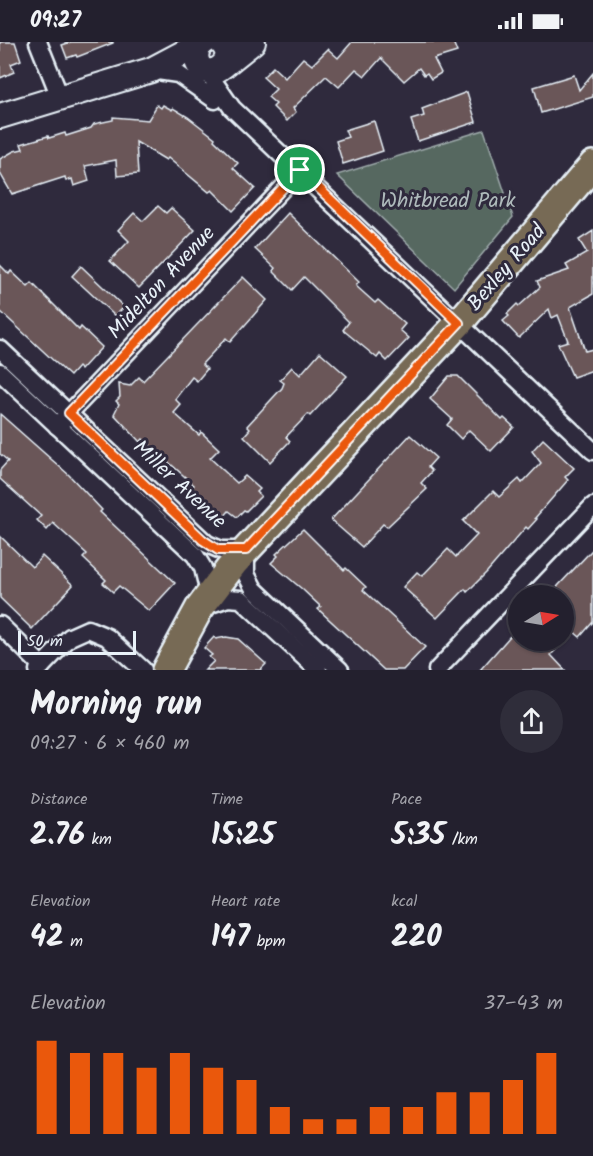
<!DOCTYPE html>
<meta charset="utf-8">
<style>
body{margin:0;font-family:Kalam,sans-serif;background:#2f2d3a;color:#f1f3f6;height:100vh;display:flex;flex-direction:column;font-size:22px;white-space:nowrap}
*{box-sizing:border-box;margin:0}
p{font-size:20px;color:#a3a3aa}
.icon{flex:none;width:33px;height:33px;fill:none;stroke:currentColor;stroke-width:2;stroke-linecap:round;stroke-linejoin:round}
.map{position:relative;height:628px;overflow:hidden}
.drawer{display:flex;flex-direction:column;background:#23202e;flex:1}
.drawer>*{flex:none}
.needle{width:39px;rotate:79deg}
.fabs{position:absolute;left:508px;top:543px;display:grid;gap:12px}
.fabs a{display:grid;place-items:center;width:66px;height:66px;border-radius:50%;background:#23202e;box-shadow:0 2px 4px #0004,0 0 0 2px #403e4a;font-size:30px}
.scale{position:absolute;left:18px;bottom:15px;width:118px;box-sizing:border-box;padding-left:6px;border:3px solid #e8f1f8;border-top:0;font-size:16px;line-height:21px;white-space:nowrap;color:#e8f1f8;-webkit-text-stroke:4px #2f2a3d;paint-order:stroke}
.pin{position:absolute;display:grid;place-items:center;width:51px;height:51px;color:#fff;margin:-26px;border:3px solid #fff;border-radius:50%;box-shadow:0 2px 6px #0007}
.round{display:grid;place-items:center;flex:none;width:63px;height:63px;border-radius:32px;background:#2f2d3a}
.summary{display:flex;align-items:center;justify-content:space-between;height:102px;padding:0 30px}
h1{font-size:33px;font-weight:800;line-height:45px}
.stats{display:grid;grid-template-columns:repeat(3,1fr);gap:9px;height:102px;padding:6px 30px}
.stats div{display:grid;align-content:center}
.stats b{font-size:30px;font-weight:800}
.stats small{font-size:16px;font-weight:400}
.stats p{font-size:16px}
.chart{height:168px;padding:12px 30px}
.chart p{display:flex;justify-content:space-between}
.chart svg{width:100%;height:108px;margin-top:6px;stroke:#ea580c;stroke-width:6}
.status{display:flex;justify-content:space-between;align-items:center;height:42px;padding:0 30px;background:#23202e;direction:ltr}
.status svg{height:16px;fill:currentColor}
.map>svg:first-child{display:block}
.green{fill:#566760;stroke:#9facac;stroke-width:1.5}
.building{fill:#6a5658;stroke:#e8f1f8;stroke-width:1.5}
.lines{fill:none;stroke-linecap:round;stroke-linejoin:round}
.street-casing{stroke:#e8f1f8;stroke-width:21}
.secondary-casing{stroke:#e8f1f8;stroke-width:28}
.primary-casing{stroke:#e8f1f8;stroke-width:32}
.street{stroke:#2f2a3d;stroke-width:16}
.secondary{stroke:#2f2a3d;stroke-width:24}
.primary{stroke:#776a54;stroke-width:27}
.route-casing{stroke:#fff;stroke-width:12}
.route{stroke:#ea580c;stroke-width:8}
.labels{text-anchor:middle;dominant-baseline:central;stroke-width:6;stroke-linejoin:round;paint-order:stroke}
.park-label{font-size:21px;fill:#aebabb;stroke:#2f2a3d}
.street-label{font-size:21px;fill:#e8f1f8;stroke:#2f2a3d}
</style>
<div class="status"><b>09:27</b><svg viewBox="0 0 49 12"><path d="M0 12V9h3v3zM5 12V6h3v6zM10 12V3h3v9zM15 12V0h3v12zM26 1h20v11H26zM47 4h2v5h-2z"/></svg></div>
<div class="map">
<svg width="593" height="628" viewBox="0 0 593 628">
<rect width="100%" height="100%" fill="#2f2a3d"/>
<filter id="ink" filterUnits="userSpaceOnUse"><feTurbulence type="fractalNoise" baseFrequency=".0167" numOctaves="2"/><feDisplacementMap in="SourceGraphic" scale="12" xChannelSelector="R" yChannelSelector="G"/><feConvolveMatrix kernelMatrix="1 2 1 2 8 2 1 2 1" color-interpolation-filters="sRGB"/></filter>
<g filter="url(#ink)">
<path class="green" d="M 484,88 L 513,175 L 454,246 L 337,133 Z"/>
<g class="building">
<path d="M 0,0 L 15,0 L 21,18 L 11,22 L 14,30 L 0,36 Z"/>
<path d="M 71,0 L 113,0 L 113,1 L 77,15 L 76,13 L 67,16 L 62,3 Z"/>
<path d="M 352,0 L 453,0 L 457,10 L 434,17 L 441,31 L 431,37 L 427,31 L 424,33 L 419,26 L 404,39 L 381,16 L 365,34 L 356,27 L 339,45 L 326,34 L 293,66 L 296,70 L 287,79 L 273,65 L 276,62 L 268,55 L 276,47 L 263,35 L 273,25 L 285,36 L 303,16 L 312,23 L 328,7 L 338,16 Z"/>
<path d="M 593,31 L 593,55 L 541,71 L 534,45 L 574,33 L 579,48 Z"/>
<path d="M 467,50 L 476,80 L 418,99 L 411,78 L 424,74 L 422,67 Z"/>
<path d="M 157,63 L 161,66 L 163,63 L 172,68 L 173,66 L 188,75 L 215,96 L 214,98 L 238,121 L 233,126 L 255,146 L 233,169 L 212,148 L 209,150 L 168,116 L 166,118 L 136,100 L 138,132 L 117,134 L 116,118 L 85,124 L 89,139 L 74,144 L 72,137 L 66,139 L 65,135 L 12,152 L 0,131 L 0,117 L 14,109 L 23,107 L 21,102 L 48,94 L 49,96 L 65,91 L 66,94 L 91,86 L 94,82 L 113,78 L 113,75 L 148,78 Z"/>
<path d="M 374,79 L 383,109 L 343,122 L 336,99 L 348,95 L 345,88 Z"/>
<path d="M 158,164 L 166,171 L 171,166 L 195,188 L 139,246 L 110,219 L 129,199 L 118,188 L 134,171 L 143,179 Z"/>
<path d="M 288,171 L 359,240 L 356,244 L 375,261 L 378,258 L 405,282 L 400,288 L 409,296 L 387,319 L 380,312 L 377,316 L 343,288 L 349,280 L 304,235 L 292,248 L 273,229 L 275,226 L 255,207 Z"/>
<path d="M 593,189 L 593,252 L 570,265 L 585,309 L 593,307 L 593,328 L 573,335 L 558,302 L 568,299 L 558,273 L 552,276 L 549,267 L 519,296 L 503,279 L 509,274 L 507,272 L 517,262 L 519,264 L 540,245 L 537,239 L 569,228 L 566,223 L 587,211 L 579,198 Z"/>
<path d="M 0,223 L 9,232 L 11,229 L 28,245 L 32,241 L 79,288 L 81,285 L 102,305 L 81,328 L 78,325 L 70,334 L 0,269 Z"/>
<path d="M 81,224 L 124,265 L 115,274 L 72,234 Z"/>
<path d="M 243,235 L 267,258 L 230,300 L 226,296 L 202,322 L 207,327 L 197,339 L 192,335 L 175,357 L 181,363 L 174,371 L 199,393 L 201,390 L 219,407 L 210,416 L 237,441 L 245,434 L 260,447 L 257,450 L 261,454 L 246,469 L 244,468 L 237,475 L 229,469 L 222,477 L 190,447 L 194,443 L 143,397 L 140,400 L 114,372 L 119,362 L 116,359 L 120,355 L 119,342 L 130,344 L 139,335 L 143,339 Z"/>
<path d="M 320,310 L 347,334 L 310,374 L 308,372 L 286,395 L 290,399 L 270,420 L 244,394 L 250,387 L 247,384 L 282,346 L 284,341 L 280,338 L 292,325 L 300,333 Z"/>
<path d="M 449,334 L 458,334 L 502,378 L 504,376 L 514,385 L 491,409 L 469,388 L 461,397 L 447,383 L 452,377 L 430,357 Z"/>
<path d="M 0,372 L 69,433 L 102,468 L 100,470 L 175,541 L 149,569 L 119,544 L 113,550 L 103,541 L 106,538 L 83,516 L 87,512 L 53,481 L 47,488 L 37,478 L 41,474 L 0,437 L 0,428 L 8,419 L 0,412 Z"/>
<path d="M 410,393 L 436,416 L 428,425 L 432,429 L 421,441 L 427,447 L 387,485 L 383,482 L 362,505 L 331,478 Z"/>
<path d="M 543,397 L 574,426 L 565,435 L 568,438 L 535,476 L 537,477 L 528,487 L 526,485 L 487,530 L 467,550 L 465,547 L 437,576 L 403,545 L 417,530 L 422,534 L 448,507 L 456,515 L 477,493 L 463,479 L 493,449 L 499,455 L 519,437 L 522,441 L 541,421 L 532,409 Z"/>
<path d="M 303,487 L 344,528 L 346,526 L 366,545 L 363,548 L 425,605 L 403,628 L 384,628 L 318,567 L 321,565 L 302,547 L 271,521 L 278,514 L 276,512 Z"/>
<path d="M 0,494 L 32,525 L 42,514 L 73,543 L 32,587 L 0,556 Z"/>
<path d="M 593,507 L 593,580 L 580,595 L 573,589 L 551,613 L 565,628 L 480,628 L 519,584 L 519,598 L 564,598 L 564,554 L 553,554 L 558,544 Z"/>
<path d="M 214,595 L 216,597 L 226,595 L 238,597 L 266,622 L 260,628 L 205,628 L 214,619 L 209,615 L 212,613 L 204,606 Z"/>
</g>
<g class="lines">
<g class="street-casing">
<g id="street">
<path d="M 38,0 L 60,55"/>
<path d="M 151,28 L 178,32 L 215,58"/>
<path d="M 216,29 L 214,40 L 232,66 L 593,409"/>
<path d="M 0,307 L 207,502 L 221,508 L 246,508 L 246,532 L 254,547 L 340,628"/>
<path d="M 0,330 L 195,513 L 203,526 L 209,551"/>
<path d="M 57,384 L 300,128"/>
<path d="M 202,565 L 228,556 L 241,557 L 318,628"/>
<path d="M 0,583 L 42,624"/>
<path d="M 38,628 L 70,595 L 88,587 L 107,595 L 143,628"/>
<path d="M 437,628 L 593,464"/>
</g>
</g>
<g class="secondary-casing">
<g id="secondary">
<path d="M 202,1 C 197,6 195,12 197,19 C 205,43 242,20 221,0"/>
<path d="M 223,24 L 253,0"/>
<path d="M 0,74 L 151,28 L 204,0"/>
</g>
</g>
<g class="primary-casing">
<path id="primary" d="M 166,628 L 199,567 L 234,521 L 459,281 L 593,123"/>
</g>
<use href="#street" class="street"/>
<use href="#secondary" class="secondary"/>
<use href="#primary" class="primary"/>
</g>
</g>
<g class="lines" filter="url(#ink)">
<g class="route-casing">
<path id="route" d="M 300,128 L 459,281 L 246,508 L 218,508 L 203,498 L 69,371 Z"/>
</g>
<use href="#route" class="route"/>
</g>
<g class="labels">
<g class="park-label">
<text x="448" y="159">Whitbread Park</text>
</g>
<g class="street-label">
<text transform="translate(507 226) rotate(-49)">Bexley Road</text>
<text transform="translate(162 241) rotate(-47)">Midelton Avenue</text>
<text transform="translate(179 443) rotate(43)">Miller Avenue</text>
</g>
</g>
</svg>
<div class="fabs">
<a><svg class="needle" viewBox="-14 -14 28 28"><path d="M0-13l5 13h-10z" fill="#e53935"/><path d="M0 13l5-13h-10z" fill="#a3a3aa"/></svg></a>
</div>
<div class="scale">50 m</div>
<div class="pin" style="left:300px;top:128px;background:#1e9e55"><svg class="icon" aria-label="arrive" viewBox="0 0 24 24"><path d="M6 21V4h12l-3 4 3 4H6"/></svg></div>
</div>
<section class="drawer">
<div class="summary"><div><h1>Morning run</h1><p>09:27 · 6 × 460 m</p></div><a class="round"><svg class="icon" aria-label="share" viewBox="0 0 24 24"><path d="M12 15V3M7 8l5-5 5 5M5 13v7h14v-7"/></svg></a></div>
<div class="stats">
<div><p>Distance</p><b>2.76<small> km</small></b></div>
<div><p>Time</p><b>15:25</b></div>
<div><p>Pace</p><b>5:35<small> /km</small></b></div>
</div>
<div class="stats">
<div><p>Elevation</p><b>42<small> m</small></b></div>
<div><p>Heart rate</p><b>147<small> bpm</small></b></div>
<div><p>kcal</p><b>220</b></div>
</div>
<div class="chart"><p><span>Elevation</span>37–43 m</p>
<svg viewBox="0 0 160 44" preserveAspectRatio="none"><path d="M5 44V6M15 44V11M25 44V11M35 44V17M45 44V11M55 44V17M65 44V22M75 44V33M85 44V38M95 44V38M105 44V33M115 44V33M125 44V27M135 44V27M145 44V22M155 44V11"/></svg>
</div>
</section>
